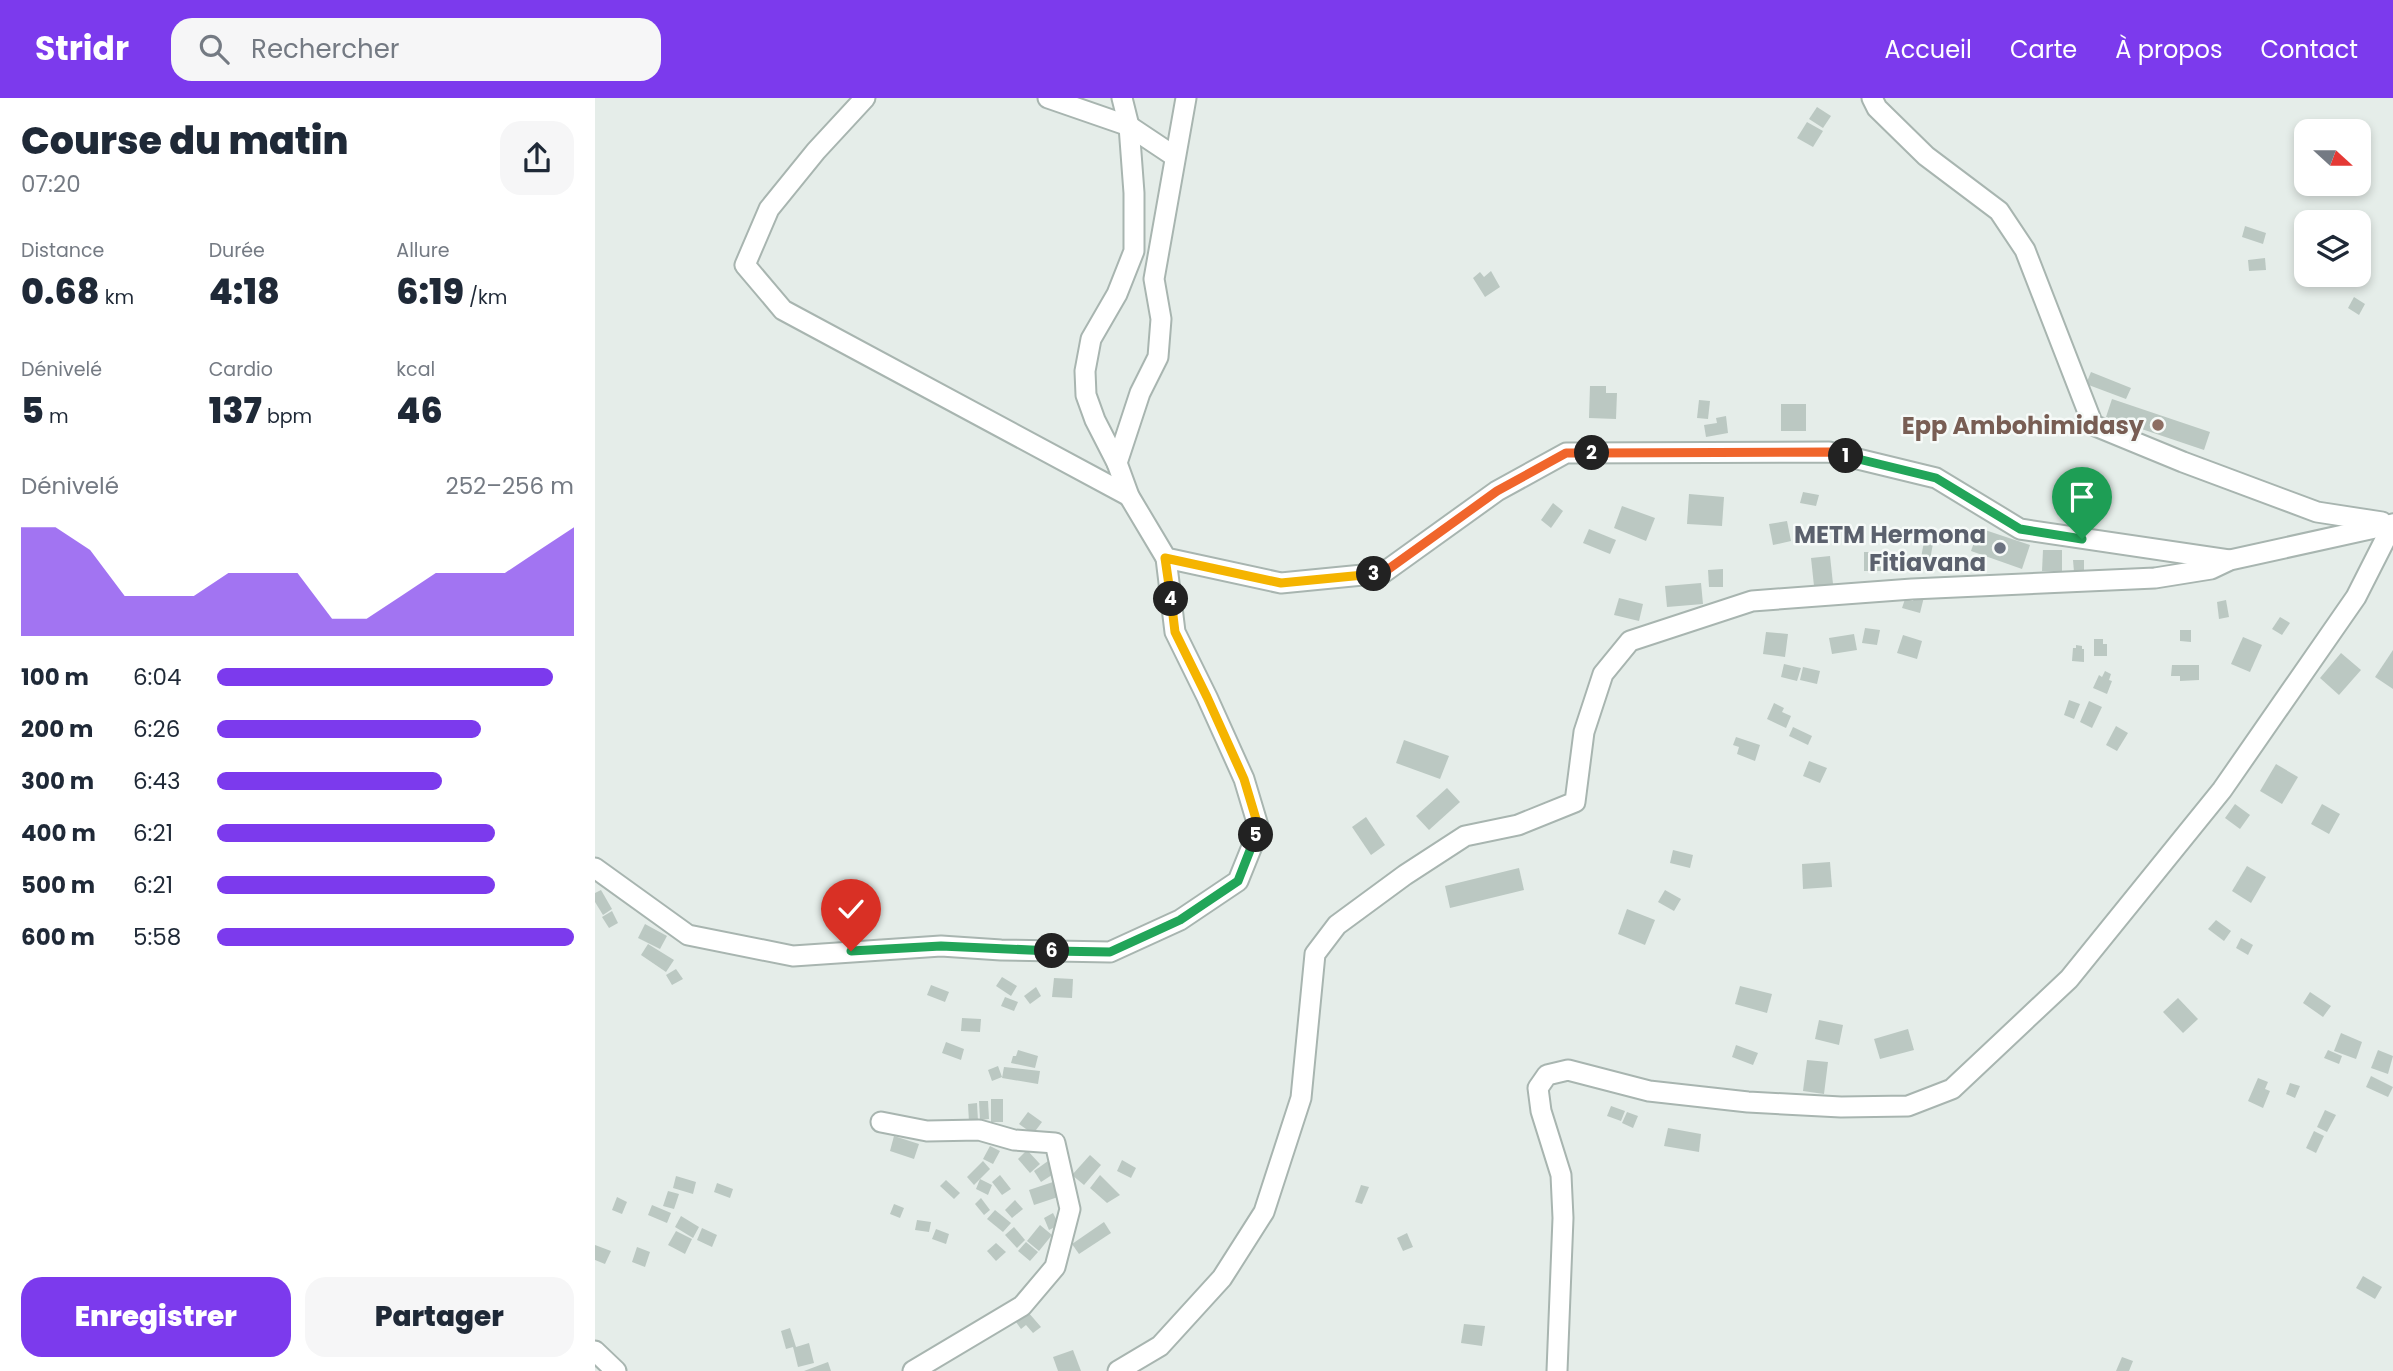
<!DOCTYPE html>
<html lang="fr">
<meta charset="utf-8">
<style>
body{margin:0;font-family:Poppins,sans-serif;background:#f6f6f7;color:#1f2937;height:100vh;display:flex;flex-direction:column;font-size:26px;white-space:nowrap}
*{box-sizing:border-box;margin:0}
p{font-size:23px;color:#747a83}
.icon{flex:none;width:38px;height:38px;fill:none;stroke:currentColor;stroke-width:2;stroke-linecap:round;stroke-linejoin:round}
.map{position:relative;flex:1;overflow:hidden}
.details{display:flex;flex-direction:column;background:#fff;width:595px}
.details>*{flex:none}
.needle{width:46px;rotate:111deg}
.fabs{position:absolute;left:1699px;top:21px;display:grid;gap:14px}
.fabs a{display:grid;place-items:center;width:77px;height:77px;border-radius:14px;background:#fff;box-shadow:0 4px 10px #0003;font-size:35px}
.pin{position:absolute;display:grid;place-items:center;width:60px;height:60px;color:#fff;margin:-72px -30px;border-radius:50% 50% 50% 0;rotate:-45deg;box-shadow:0 0 7px #0007}
.pin .icon{rotate:45deg}
.km{position:absolute;width:35px;height:35px;margin:-18px;border-radius:50%;background:#222;color:#fff;font-size:19px;line-height:35px;text-align:center}
.round{display:grid;place-items:center;flex:none;width:74px;height:74px;border-radius:21px;background:#f6f6f7}
.overview{display:flex;align-items:center;justify-content:space-between;height:119px;padding:0 21px}
h1{font-size:38px;font-weight:800;line-height:52px}
.metrics{display:grid;grid-template-columns:repeat(3,1fr);gap:10px;height:119px;padding:7px 21px}
.metrics div{display:grid;align-content:center}
.metrics b{font-size:35px;font-weight:800}
.metrics small{font-size:19px;font-weight:400}
.metrics p{font-size:19px}
.chart{height:196px;padding:14px 21px}
.chart p{display:flex;justify-content:space-between}
.chart svg{width:100%;height:126px;margin-top:7px;fill:#7c3aed;opacity:.7}
.cta{display:flex;gap:14px;margin-top:auto;padding:14px 21px}
.cta a{flex:1;height:80px;border-radius:21px;background:#7c3aed;color:#fff;font-size:28px;font-weight:800;line-height:80px;text-align:center}
.cta a+a{background:#f6f6f7;color:#1f2937}
ul{padding:0 21px;list-style:none;font-size:23px}
li{display:grid;grid-template-columns:112px 84px 1fr;align-items:center;height:52px}
li i{height:18px;border-radius:9px;background:#7c3aed}
header{display:flex;align-items:center;gap:42px;box-sizing:border-box;height:98px;padding:0 35px;background:#7c3aed;color:#fff}
header strong{font-size:33px}
nav{display:flex;gap:38px;margin-inline-start:auto;font-size:24px}
.search{width:490px;height:63px;background:#f6f6f7;display:flex;align-items:center;gap:18px;box-sizing:border-box;padding:0 24px;border-radius:21px;color:#747a83;font-size:26px}
main{display:flex;flex:1;min-height:0}
.map>svg:first-child{display:block}
.building{fill:#bbc8c2}
.lines{fill:none;stroke-linecap:round;stroke-linejoin:round}
.minor-casing{stroke:#a8b5b0;stroke-width:23}
.minor{stroke:#fff;stroke-width:19}
.split-1-casing{stroke:#fff;stroke-width:14}
.split-2-casing{stroke:#fff;stroke-width:14}
.split-3-casing{stroke:#fff;stroke-width:14}
.split-4-casing{stroke:#fff;stroke-width:14}
.split-5-casing{stroke:#fff;stroke-width:14}
.split-6-casing{stroke:#fff;stroke-width:14}
.split-7-casing{stroke:#fff;stroke-width:14}
.split-1{stroke:#22a559;stroke-width:9}
.split-2{stroke:#f0652b;stroke-width:9}
.split-3{stroke:#f0652b;stroke-width:9}
.split-4{stroke:#f5b400;stroke-width:9}
.split-5{stroke:#f5b400;stroke-width:9}
.split-6{stroke:#22a559;stroke-width:9}
.split-7{stroke:#22a559;stroke-width:9}
.education-dot{fill:#8d6e63;stroke:#f6faf8;stroke-width:2.5}
.worship-dot{fill:#6b7280;stroke:#f6faf8;stroke-width:2.5}
.labels{text-anchor:middle;dominant-baseline:central;stroke-width:5;stroke-linejoin:round;paint-order:stroke}
.education-label{font-size:24px;font-weight:bold;fill:#785e54;stroke:#f6faf8;text-anchor:end}
.worship-label{font-size:24px;font-weight:bold;fill:#5b616d;stroke:#f6faf8;text-anchor:end}
</style>
<header>
<strong>Stridr</strong>
<div class="search"><svg class="icon" aria-label="search" viewBox="0 0 24 24"><circle cx="10" cy="10" r="6"/><path d="M15 15l6 6"/></svg>Rechercher</div>
<nav><a>Accueil</a><a>Carte</a><a>À propos</a><a>Contact</a></nav>
</header>
<main>
<section class="details">
<div class="overview"><div><h1>Course du matin</h1><p>07:20</p></div><a class="round"><svg class="icon" aria-label="share" viewBox="0 0 24 24"><path d="M12 15V3M7 8l5-5 5 5M5 13v7h14v-7"/></svg></a></div>
<div class="metrics">
<div><p>Distance</p><b>0.68<small> km</small></b></div>
<div><p>Durée</p><b>4:18</b></div>
<div><p>Allure</p><b>6:19<small> /km</small></b></div>
</div>
<div class="metrics">
<div><p>Dénivelé</p><b>5<small> m</small></b></div>
<div><p>Cardio</p><b>137<small> bpm</small></b></div>
<div><p>kcal</p><b>46</b></div>
</div>
<div class="chart"><p><span>Dénivelé</span>252–256 m</p>
<svg viewBox="0 0 160 44" preserveAspectRatio="none"><path d="M0 44V6L10 6L20 14L30 30L40 30L50 30L60 22L70 22L80 22L90 38L100 38L110 30L120 22L130 22L140 22L150 14L160 6V44z"/></svg>
</div>
<ul>
<li><b>100 m</b>6:04<i style="width:94%"></i></li>
<li><b>200 m</b>6:26<i style="width:74%"></i></li>
<li><b>300 m</b>6:43<i style="width:63%"></i></li>
<li><b>400 m</b>6:21<i style="width:78%"></i></li>
<li><b>500 m</b>6:21<i style="width:78%"></i></li>
<li><b>600 m</b>5:58<i style="width:100%"></i></li>
</ul>
<div class="cta"><a>Enregistrer</a><a>Partager</a></div>
</section>
<div class="map">
<svg width="1798" height="1273" viewBox="0 0 1798 1273">
<rect width="100%" height="100%" fill="#e5ede9"/>
<g class="building">
<path d="M 1222,9 L 1236,18 L 1228,30 L 1214,21 Z"/>
<path d="M 1212,24 L 1228,33 L 1218,49 L 1202,40 Z"/>
<path d="M 1650,128 L 1671,135 L 1668,146 L 1647,139 Z"/>
<path d="M 1670,160 L 1671,172 L 1654,173 L 1653,162 Z"/>
<path d="M 896,173 L 905,189 L 890,199 L 878,180 L 885,174 L 889,179 Z"/>
<path d="M 1759,199 L 1770,206 L 1764,217 L 1753,210 Z"/>
<path d="M 1496,274 L 1536,290 L 1531,301 L 1491,286 Z"/>
<path d="M 995,288 L 1011,288 L 1011,295 L 1022,295 L 1021,321 L 994,320 Z"/>
<path d="M 1517,301 L 1615,334 L 1609,352 L 1511,319 Z"/>
<path d="M 1104,302 L 1115,303 L 1113,321 L 1102,320 Z"/>
<rect x="1186" y="306" width="25" height="27"/>
<path d="M 1131,318 L 1133,335 L 1111,339 L 1109,327 L 1122,325 L 1121,320 Z"/>
<path d="M 1208,394 L 1224,397 L 1221,408 L 1205,405 Z"/>
<path d="M 1094,396 L 1129,399 L 1127,428 L 1092,426 Z"/>
<path d="M 958,405 L 968,413 L 956,430 L 946,422 Z"/>
<path d="M 1027,408 L 1060,420 L 1051,443 L 1019,430 Z"/>
<path d="M 1192,423 L 1196,443 L 1178,447 L 1174,426 Z"/>
<path d="M 1384,430 L 1435,447 L 1427,471 L 1376,453 Z"/>
<path d="M 994,431 L 1021,442 L 1015,456 L 988,445 Z"/>
<path d="M 1330,438 L 1339,440 L 1335,462 L 1326,460 Z"/>
<path d="M 1448,452 L 1467,452 L 1467,473 L 1447,473 Z"/>
<rect x="1269" y="454" width="20" height="19"/>
<path d="M 1235,458 L 1238,486 L 1219,488 L 1216,460 Z"/>
<path d="M 1313,461 L 1329,461 L 1328,475 L 1313,474 Z"/>
<path d="M 1478,462 L 1489,462 L 1489,473 L 1479,474 Z"/>
<path d="M 1128,471 L 1128,489 L 1114,489 L 1113,472 Z"/>
<path d="M 1106,485 L 1108,506 L 1072,509 L 1070,488 Z"/>
<path d="M 1320,497 L 1329,499 L 1325,515 L 1307,510 L 1310,501 L 1318,503 Z"/>
<path d="M 1024,500 L 1048,506 L 1044,523 L 1019,517 Z"/>
<path d="M 1631,502 L 1634,519 L 1624,521 L 1622,504 Z"/>
<path d="M 1685,519 L 1695,525 L 1687,537 L 1677,531 Z"/>
<path d="M 1270,530 L 1285,532 L 1282,547 L 1267,545 Z"/>
<path d="M 1585,532 L 1596,532 L 1596,544 L 1585,543 Z"/>
<path d="M 1171,534 L 1193,536 L 1190,559 L 1168,556 Z"/>
<path d="M 1259,536 L 1262,552 L 1237,556 L 1234,540 Z"/>
<path d="M 1308,537 L 1327,543 L 1322,561 L 1302,555 Z"/>
<path d="M 1648,539 L 1667,547 L 1655,574 L 1636,566 Z"/>
<path d="M 1499,541 L 1508,541 L 1508,546 L 1512,546 L 1512,558 L 1499,558 Z"/>
<path d="M 1481,547 L 1487,548 L 1487,551 L 1489,551 L 1489,564 L 1477,563 L 1478,550 L 1481,550 Z"/>
<path d="M 1798,552 L 1798,591 L 1780,579 Z"/>
<path d="M 1746,555 L 1766,572 L 1744,597 L 1725,580 Z"/>
<path d="M 1189,566 L 1206,570 L 1202,583 L 1186,579 Z"/>
<path d="M 1577,567 L 1604,567 L 1604,582 L 1585,583 L 1585,578 L 1576,578 Z"/>
<path d="M 1208,569 L 1225,573 L 1222,586 L 1205,582 Z"/>
<path d="M 1510,573 L 1516,576 L 1514,582 L 1517,583 L 1512,596 L 1498,590 L 1504,577 L 1507,579 Z"/>
<path d="M 1474,602 L 1485,606 L 1479,621 L 1469,617 Z"/>
<path d="M 1494,603 L 1507,609 L 1497,630 L 1485,624 Z"/>
<path d="M 1179,605 L 1189,610 L 1187,614 L 1196,618 L 1191,630 L 1172,621 Z"/>
<path d="M 1521,628 L 1533,635 L 1522,653 L 1511,647 Z"/>
<path d="M 1198,629 L 1217,638 L 1213,647 L 1194,638 Z"/>
<path d="M 1141,639 L 1165,647 L 1160,663 L 1142,656 L 1144,649 L 1138,647 Z"/>
<path d="M 809,642 L 854,658 L 845,681 L 801,665 Z"/>
<path d="M 1214,663 L 1232,670 L 1225,685 L 1208,678 Z"/>
<path d="M 1681,666 L 1703,679 L 1687,706 L 1665,693 Z"/>
<path d="M 852,690 L 865,704 L 834,732 L 821,718 Z"/>
<path d="M 1640,706 L 1655,717 L 1645,731 L 1630,720 Z"/>
<path d="M 1727,706 L 1745,716 L 1734,736 L 1716,726 Z"/>
<path d="M 771,719 L 790,747 L 776,757 L 757,729 Z"/>
<path d="M 1078,752 L 1098,757 L 1095,770 L 1075,765 Z"/>
<path d="M 1235,764 L 1237,789 L 1208,791 L 1207,766 Z"/>
<path d="M 1652,768 L 1671,779 L 1656,805 L 1637,793 Z"/>
<path d="M 924,770 L 929,792 L 855,810 L 850,788 Z"/>
<path d="M 6,792 L 17,811 L 8,817 L 0,804 L 0,795 Z"/>
<path d="M 1070,792 L 1086,801 L 1079,813 L 1063,804 Z"/>
<path d="M 1032,811 L 1060,822 L 1050,847 L 1023,836 Z"/>
<path d="M 17,813 L 23,825 L 14,830 L 7,819 Z"/>
<path d="M 1621,822 L 1636,833 L 1629,843 L 1613,831 Z"/>
<path d="M 50,826 L 72,838 L 65,851 L 43,840 Z"/>
<path d="M 1646,840 L 1658,847 L 1653,857 L 1641,850 Z"/>
<path d="M 53,846 L 79,862 L 71,874 L 46,857 Z"/>
<path d="M 81,871 L 88,881 L 77,887 L 71,877 Z"/>
<path d="M 407,879 L 422,888 L 416,898 L 401,888 Z"/>
<path d="M 459,880 L 478,881 L 477,900 L 457,899 Z"/>
<path d="M 336,887 L 354,894 L 350,904 L 332,897 Z"/>
<path d="M 1145,888 L 1177,896 L 1172,915 L 1140,906 Z"/>
<path d="M 441,889 L 446,898 L 435,906 L 429,898 Z"/>
<path d="M 1715,894 L 1736,908 L 1728,919 L 1708,905 Z"/>
<path d="M 410,899 L 423,904 L 419,913 L 406,908 Z"/>
<path d="M 1583,900 L 1603,921 L 1588,935 L 1568,914 Z"/>
<path d="M 367,920 L 386,921 L 385,934 L 366,933 Z"/>
<path d="M 1224,922 L 1248,927 L 1244,947 L 1220,941 Z"/>
<path d="M 1313,931 L 1319,952 L 1285,961 L 1279,941 Z"/>
<path d="M 1746,935 L 1767,944 L 1761,961 L 1739,953 Z"/>
<path d="M 351,944 L 369,951 L 366,962 L 347,955 Z"/>
<path d="M 1141,947 L 1163,955 L 1158,967 L 1137,959 Z"/>
<path d="M 423,952 L 443,958 L 440,970 L 416,965 L 418,958 L 421,958 Z"/>
<path d="M 1733,952 L 1747,958 L 1744,966 L 1729,960 Z"/>
<path d="M 1783,952 L 1798,958 L 1793,976 L 1776,970 Z"/>
<path d="M 1212,962 L 1233,964 L 1229,996 L 1208,993 Z"/>
<path d="M 403,968 L 407,979 L 397,983 L 393,972 Z"/>
<path d="M 409,969 L 445,973 L 443,986 L 407,980 Z"/>
<path d="M 1776,978 L 1798,989 L 1793,999 L 1771,989 Z"/>
<path d="M 1663,980 L 1673,984 L 1670,991 L 1675,993 L 1668,1010 L 1653,1003 Z"/>
<path d="M 1695,985 L 1705,988 L 1700,1000 L 1691,996 Z"/>
<rect x="396" y="1001" width="12" height="23"/>
<path d="M 384,1003 L 393,1003 L 394,1021 L 385,1022 Z"/>
<path d="M 382,1005 L 383,1023 L 374,1024 L 373,1006 Z"/>
<path d="M 1016,1008 L 1030,1013 L 1026,1023 L 1012,1018 Z"/>
<path d="M 1730,1012 L 1741,1017 L 1732,1034 L 1722,1029 Z"/>
<path d="M 433,1014 L 447,1024 L 438,1036 L 424,1026 Z"/>
<path d="M 1032,1014 L 1043,1018 L 1038,1030 L 1027,1025 Z"/>
<path d="M 1073,1030 L 1106,1036 L 1104,1054 L 1069,1048 Z"/>
<path d="M 1719,1033 L 1729,1038 L 1721,1055 L 1711,1050 Z"/>
<path d="M 299,1038 L 324,1046 L 319,1061 L 295,1053 Z"/>
<path d="M 395,1048 L 405,1053 L 398,1066 L 388,1061 Z"/>
<path d="M 432,1052 L 445,1066 L 435,1075 L 423,1061 Z"/>
<path d="M 495,1057 L 506,1067 L 489,1087 L 477,1077 Z"/>
<path d="M 527,1062 L 541,1070 L 536,1080 L 522,1073 Z"/>
<path d="M 388,1063 L 395,1071 L 379,1087 L 372,1079 Z"/>
<path d="M 453,1063 L 460,1075 L 446,1084 L 439,1073 Z"/>
<path d="M 405,1077 L 416,1091 L 407,1097 L 397,1084 Z"/>
<path d="M 505,1077 L 525,1097 L 512,1105 L 495,1090 Z"/>
<path d="M 81,1078 L 101,1084 L 98,1096 L 78,1090 Z"/>
<path d="M 385,1081 L 397,1087 L 393,1097 L 381,1091 Z"/>
<path d="M 351,1082 L 365,1095 L 359,1101 L 345,1088 Z"/>
<path d="M 458,1084 L 463,1099 L 439,1107 L 434,1092 Z"/>
<path d="M 122,1085 L 138,1091 L 135,1100 L 119,1094 Z"/>
<path d="M 766,1087 L 774,1089 L 767,1106 L 760,1104 Z"/>
<path d="M 73,1093 L 84,1096 L 79,1111 L 68,1108 Z"/>
<path d="M 22,1099 L 32,1104 L 27,1116 L 17,1112 Z"/>
<path d="M 386,1100 L 395,1112 L 389,1117 L 380,1106 Z"/>
<path d="M 420,1102 L 428,1111 L 417,1120 L 410,1112 Z"/>
<path d="M 299,1106 L 309,1110 L 305,1120 L 295,1116 Z"/>
<path d="M 57,1107 L 76,1115 L 72,1125 L 53,1117 Z"/>
<path d="M 400,1112 L 416,1125 L 408,1134 L 392,1121 Z"/>
<path d="M 458,1115 L 464,1127 L 454,1132 L 449,1120 Z"/>
<path d="M 86,1118 L 104,1129 L 98,1140 L 80,1129 Z"/>
<path d="M 322,1122 L 336,1124 L 334,1134 L 320,1132 Z"/>
<path d="M 509,1124 L 516,1135 L 484,1156 L 477,1146 Z"/>
<path d="M 445,1127 L 457,1137 L 444,1153 L 432,1143 Z"/>
<path d="M 419,1129 L 430,1142 L 422,1150 L 410,1137 Z"/>
<path d="M 107,1130 L 122,1137 L 117,1149 L 102,1142 Z"/>
<path d="M 341,1131 L 354,1136 L 351,1146 L 337,1141 Z"/>
<path d="M 81,1133 L 97,1141 L 90,1156 L 73,1147 Z"/>
<path d="M 812,1135 L 818,1149 L 808,1153 L 802,1140 Z"/>
<path d="M 431,1144 L 443,1154 L 435,1163 L 423,1153 Z"/>
<path d="M 401,1145 L 411,1154 L 401,1163 L 392,1153 Z"/>
<path d="M 0,1147 L 16,1153 L 10,1166 L 0,1162 Z"/>
<path d="M 42,1149 L 55,1154 L 50,1169 L 37,1164 Z"/>
<path d="M 1768,1178 L 1787,1189 L 1780,1201 L 1761,1190 Z"/>
<path d="M 433,1214 L 446,1229 L 438,1235 L 431,1227 L 426,1231 L 421,1224 Z"/>
<path d="M 869,1226 L 890,1228 L 887,1248 L 866,1245 Z"/>
<path d="M 195,1230 L 201,1249 L 214,1245 L 219,1265 L 203,1269 L 198,1249 L 191,1251 L 186,1233 Z"/>
<path d="M 478,1252 L 486,1273 L 463,1273 L 458,1259 Z"/>
<path d="M 1527,1259 L 1538,1263 L 1534,1273 L 1521,1273 Z"/>
<path d="M 233,1264 L 236,1273 L 209,1273 Z"/>
</g>
<g class="lines">
<g class="minor-casing">
<g id="minor">
<path d="M 270,0 L 221,53 L 174,111 L 150,167 L 188,212 L 534,398"/>
<path d="M 453,0 L 534,28 L 579,58"/>
<path d="M 527,0 L 534,28 L 539,95 L 539,153 L 522,196 L 496,241 L 490,273 L 491,297 L 500,322 L 522,365 L 534,398 L 571,460 L 686,485 L 788,475 L 902,393 L 971,355 L 1234,354 L 1341,380 L 1425,431 L 1634,462"/>
<path d="M 1277,0 L 1282,10 L 1331,58 L 1404,113 L 1430,152 L 1498,327 L 1588,364 L 1722,414 L 1787,424"/>
<path d="M 522,365 L 545,295 L 563,259 L 566,221 L 559,181 L 591,0"/>
<path d="M 0,770 L 93,837 L 198,858 L 346,848 L 406,852 L 515,854 L 585,822 L 643,783 L 664,731 L 649,681 L 612,599 L 580,534 L 571,460"/>
<path d="M 286,1024 L 332,1033 L 384,1032 L 419,1042 L 460,1045 L 475,1111 L 460,1169 L 427,1208 L 318,1273"/>
<path d="M 0,1253 L 21,1273"/>
<path d="M 523,1273 L 565,1248 L 627,1180 L 669,1114 L 706,1000 L 720,856 L 742,827 L 810,777 L 870,738 L 923,727 L 980,704 L 989,634 L 1008,576 L 1035,543 L 1157,503 L 1317,491 L 1560,480 L 1616,471 L 1635,462 L 1798,426"/>
<path d="M 962,1273 L 968,1120 L 966,1077 L 946,1013 L 943,990 L 952,977 L 973,972 L 1054,993 L 1153,1004 L 1246,1009 L 1313,1008 L 1357,991 L 1474,881 L 1627,692 L 1761,499 L 1798,426"/>
</g>
</g>
<use href="#minor" class="minor"/>
</g>
<g class="lines">
<g class="split-1-casing">
<path id="split-1" d="M 1251,358 L 1341,380 L 1425,431 L 1487,441"/>
</g>
<g class="split-2-casing">
<path id="split-2" d="M 997,355 L 1234,354 L 1251,358"/>
</g>
<g class="split-3-casing">
<path id="split-3" d="M 779,476 L 788,475 L 902,393 L 971,355 L 997,355"/>
</g>
<g class="split-4-casing">
<path id="split-4" d="M 576,501 L 570,460 L 686,485 L 779,476"/>
</g>
<g class="split-5-casing">
<path id="split-5" d="M 576,501 L 580,534 L 612,599 L 649,681 L 664,731 L 661,737"/>
</g>
<g class="split-6-casing">
<path id="split-6" d="M 457,853 L 515,854 L 585,822 L 643,783 L 661,737"/>
</g>
<g class="split-7-casing">
<path id="split-7" d="M 256,853 L 346,848 L 457,853"/>
</g>
<use href="#split-1" class="split-1"/>
<use href="#split-2" class="split-2"/>
<use href="#split-3" class="split-3"/>
<use href="#split-4" class="split-4"/>
<use href="#split-5" class="split-5"/>
<use href="#split-6" class="split-6"/>
<use href="#split-7" class="split-7"/>
</g>
<circle class="education-dot" cx="1563" cy="327" r="7"/>
<circle class="worship-dot" cx="1405" cy="450" r="7"/>
<g class="labels">
<g class="education-label">
<text x="1549" y="327">Epp Ambohimidasy</text>
</g>
<g class="worship-label">
<text x="1391" y="436">METM Hermona<tspan x="1391" dy="28">Fitiavana</tspan></text>
</g>
</g>
</svg>
<div class="fabs">
<a><svg class="needle" viewBox="-14 -14 28 28"><path d="M0-13l5 13h-10z" fill="#e53935"/><path d="M0 13l5-13h-10z" fill="#747a83"/></svg></a>
<a><svg class="icon" aria-label="layers" viewBox="0 0 24 24"><path d="M12 4l9 5-9 5-9-5zM3 14l9 5 9-5"/></svg></a>
</div>
<div class="pin" style="left:1487px;top:441px;background:#1e9e55"><svg class="icon" aria-label="arrive" viewBox="0 0 24 24"><path d="M6 21V4h12l-3 4 3 4H6"/></svg></div>
<div class="pin" style="left:256px;top:853px;background:#d93025"><svg class="icon" aria-label="check" viewBox="0 0 24 24"><path d="M5 12l5 5 9-10"/></svg></div>
<b class="km" style="left:1251px;top:358px">1</b>
<b class="km" style="left:997px;top:355px">2</b>
<b class="km" style="left:779px;top:476px">3</b>
<b class="km" style="left:576px;top:501px">4</b>
<b class="km" style="left:661px;top:737px">5</b>
<b class="km" style="left:457px;top:853px">6</b>
</div>
</main>
